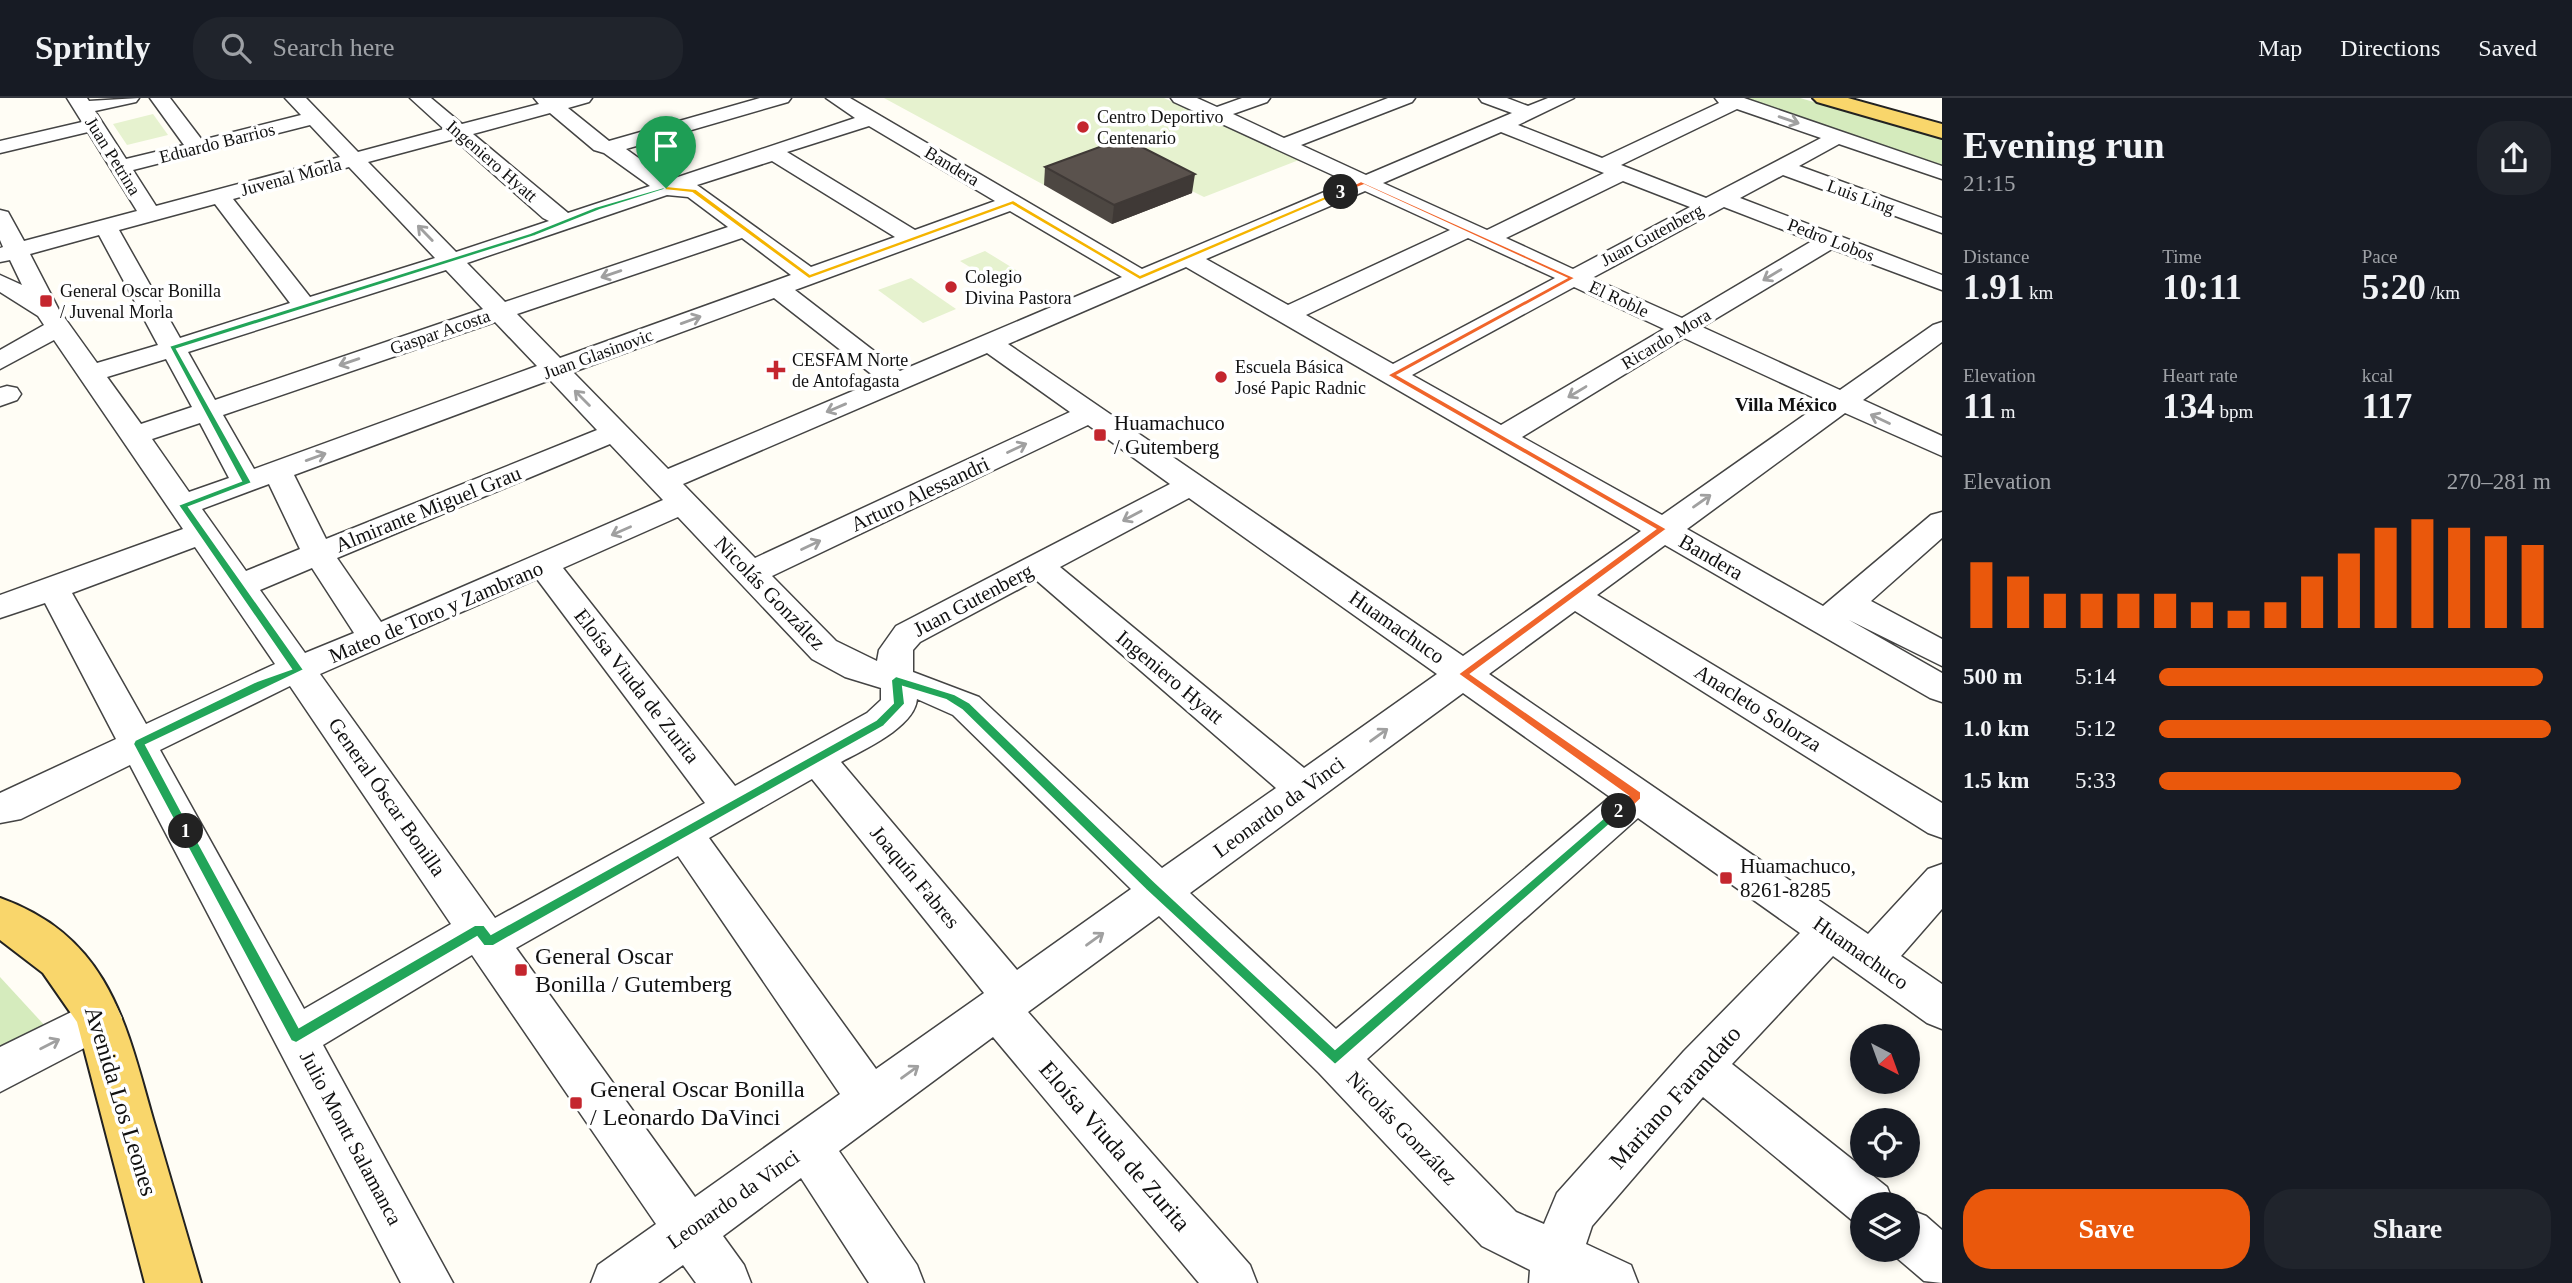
<!DOCTYPE html>
<meta charset="utf-8">
<style>
body{margin:0;font-family:Georgia,serif;background:#20242c;color:#f1f3f6;height:100vh;display:flex;flex-direction:column;font-size:26px;white-space:nowrap}
*{box-sizing:border-box;margin:0}
p{font-size:23px;color:#9ea1a6}
.icon{flex:none;width:38px;height:38px;fill:none;stroke:currentColor;stroke-width:2;stroke-linecap:round;stroke-linejoin:round}
.map{position:relative;flex:1;overflow:hidden}
.details{display:flex;flex-direction:column;background:#171b24;width:630px}
.details>*{flex:none}
.needle{width:46px;rotate:139deg}
.controls{position:absolute;left:1850px;top:926px;display:grid;gap:14px}
.controls a{display:grid;place-items:center;width:70px;height:70px;border-radius:50%;background:#171b24;box-shadow:0 4px 10px #0003;font-size:35px}
.pin{position:absolute;display:grid;place-items:center;width:60px;height:60px;color:#fff;margin:-72px -30px;border-radius:50% 50% 50% 0;rotate:-45deg;box-shadow:0 0 7px #0007}
.pin .icon{rotate:45deg}
.km{position:absolute;width:35px;height:35px;margin:-18px;border-radius:50%;background:#222;color:#fff;font-size:19px;line-height:35px;text-align:center}
.round{display:grid;place-items:center;flex:none;width:74px;height:74px;border-radius:28px;background:#20242c}
.overview{display:flex;align-items:center;justify-content:space-between;height:119px;padding:0 21px}
h1{font-size:38px;font-weight:700;line-height:52px}
.metrics{display:grid;grid-template-columns:repeat(3,1fr);gap:10px;height:119px;padding:7px 21px}
.metrics div{display:grid;align-content:center}
.metrics b{font-size:35px;font-weight:700}
.metrics small{font-size:19px;font-weight:400}
.metrics p{font-size:19px}
.chart{height:196px;padding:14px 21px}
.chart p{display:flex;justify-content:space-between}
.chart svg{width:100%;height:126px;margin-top:7px;stroke:#ea580c;stroke-width:6}
.action{display:flex;gap:14px;margin-top:auto;padding:14px 21px}
.action a{flex:1;height:80px;border-radius:28px;background:#ea580c;color:#fff;font-size:28px;font-weight:700;line-height:80px;text-align:center}
.action a+a{background:#20242c;color:#f1f3f6}
ul{padding:0 21px;list-style:none;font-size:23px}
li{display:grid;grid-template-columns:112px 84px 1fr;align-items:center;height:52px}
li i{height:18px;border-radius:9px;background:#ea580c}
header{display:flex;align-items:center;gap:42px;box-sizing:border-box;height:98px;padding:0 35px;background:#171b24;border-bottom:2px solid #363941}
header strong{font-size:33px}
nav{display:flex;gap:38px;margin-inline-start:auto;font-size:24px}
.search{width:490px;height:63px;background:#20242c;display:flex;align-items:center;gap:18px;box-sizing:border-box;padding:0 24px;border-radius:28px;color:#9ea1a6;font-size:26px}
main{display:flex;flex:1;min-height:0}
.map>svg:first-child{display:block}
.green{fill:#d5ebbd}
.pitch{fill:#e6f2cf}
.lines{fill:none;stroke-linecap:round;stroke-linejoin:round}
.minor-casing{stroke:#444;stroke-width:3}
.major-casing{stroke:#222;stroke-width:4}
.minor{fill:#fff;fill-rule:evenodd}
.major{fill:#f9d66b;fill-rule:evenodd}
.wall{fill:#4d4742}
.shaded-wall{fill:#3f3936}
.building{fill:#5a524d;stroke:#3f3936;stroke-width:2}
.oneway{stroke:#a0a0a0}
.split-1{fill:#22a559;stroke:#fff;stroke-width:2}
.split-2{fill:#22a559;stroke:#fff;stroke-width:2}
.split-3{fill:#f0652b;stroke:#fff;stroke-width:2}
.split-4{fill:#f5b400;stroke:#fff;stroke-width:2}
.poi-dot{fill:#c4262e;stroke:#fff;stroke-width:2.5}
.labels{text-anchor:middle;dominant-baseline:central;stroke-width:7;stroke-linejoin:round;paint-order:stroke}
.far-poi-label{font-size:18px;fill:#111;stroke:#fff;text-anchor:start}
.far-street-label{font-size:18px;fill:#111;stroke:#fff}
.far-neighbourhood-label{font-size:19px;font-weight:bold;fill:#111;stroke:#fff}
.poi-label{font-size:21px;fill:#111;stroke:#fff;text-anchor:start}
.street-label{font-size:21px;fill:#111;stroke:#fff}
.near-poi-label{font-size:24px;fill:#111;stroke:#fff;text-anchor:start}
.near-street-label{font-size:24px;fill:#111;stroke:#fff}
</style>
<header>
<strong>Sprintly</strong>
<div class="search"><svg class="icon" aria-label="search" viewBox="0 0 24 24"><circle cx="10" cy="10" r="6"/><path d="M15 15l6 6"/></svg>Search here</div>
<nav><a>Map</a><a>Directions</a><a>Saved</a></nav>
</header>
<main>
<div class="map">
<svg width="1942" height="1185" viewBox="0 0 1942 1185">
<rect width="100%" height="100%" fill="#fffdf5"/>
<g class="green">
<path d="M 1731,0 L 1800,0 L 1942,41 L 1942,71 Z"/>
<path d="M 0,879 L 46,929 L 0,964 Z"/>
</g>
<g class="pitch">
<path d="M 884,0 L 1164,0 L 1299,62 L 1204,99 L 1123,59 L 1044,87 Z"/>
<path d="M 153,16 L 168,37 L 127,47 L 113,26 Z"/>
<path d="M 985,153 L 1021,175 L 996,185 L 960,163 Z"/>
<path d="M 911,180 L 956,211 L 923,225 L 878,192 Z"/>
</g>
<g class="lines">
<g class="minor-casing">
<g id="minor">
<path d="M 67,0 L 87,0 L 89,3 L 139,0 L 136,4 L 95,13 L 126,61 L 184,47 L 150,0 L 170,0 L 202,42 L 301,17 L 285,0 L 306,0 L 358,54 L 444,31 L 410,0 L 431,0 L 462,26 L 539,6 L 534,0 L 592,0 L 589,4 L 568,10 L 609,43 L 760,0 L 791,0 L 788,4 L 626,51 L 669,82 L 855,20 L 826,0 L 850,0 L 1142,171 L 1348,84 L 1174,4 L 1171,0 L 1197,0 L 1217,9 L 1242,0 L 1270,0 L 1267,4 L 1233,16 L 1284,40 L 1388,0 L 1415,0 L 1412,4 L 1301,47 L 1366,77 L 1512,15 L 1482,4 L 1479,0 L 1507,0 L 1528,8 L 1548,0 L 1574,0 L 1518,27 L 1602,60 L 1719,5 L 1715,0 L 1744,0 L 1942,68 L 1942,81 L 1839,46 L 1799,68 L 1942,120 L 1942,135 L 1783,77 L 1740,100 L 1942,177 L 1942,192 L 1832,151 L 1702,229 L 1840,292 L 1933,227 L 1942,224 L 1942,244 L 1863,302 L 1942,338 L 1942,358 L 1845,315 L 1687,431 L 1823,508 L 1931,417 L 1942,414 L 1942,440 L 1871,503 L 1942,541 L 1942,568 L 1849,522 L 1942,575 L 1942,604 L 1930,600 L 1665,447 L 1597,497 L 1942,705 L 1942,740 L 1928,735 L 1575,513 L 1489,576 L 1868,836 L 1928,771 L 1942,766 L 1942,811 L 1901,858 L 1942,886 L 1942,931 L 1927,925 L 1833,858 L 1732,966 L 1887,1089 L 1894,1106 L 1862,1106 L 1862,1127 L 1853,1123 L 1703,999 L 1592,1128 L 1586,1146 L 1631,1167 L 1638,1185 L 1529,1185 L 1530,1172 L 1482,1148 L 1319,975 L 1159,818 L 1028,914 L 1250,1167 L 1257,1185 L 1199,1185 L 993,939 L 839,1053 L 917,1167 L 924,1185 L 869,1185 L 801,1080 L 723,1138 L 744,1167 L 751,1185 L 696,1185 L 683,1167 L 658,1185 L 591,1185 L 598,1167 L 656,1126 L 472,857 L 323,947 L 453,1185 L 401,1185 L 130,667 L 21,721 L 0,725 L 0,695 L 116,641 L 45,505 L 0,520 L 0,497 L 183,431 L 54,242 L 0,271 L 0,252 L 44,227 L 38,218 L 0,194 L 0,177 L 22,187 L 10,162 L 0,164 L 0,150 L 3,149 L 0,142 L 0,112 L 8,114 L 24,143 L 137,113 L 88,34 L 0,55 L 0,43 L 82,24 ZM 1737,11 L 1821,40 L 1706,100 L 1621,67 ZM 550,15 L 594,52 L 604,55 L 650,88 L 568,115 L 473,36 ZM 310,27 L 340,59 L 156,108 L 133,72 ZM 869,28 L 995,103 L 915,132 L 787,54 ZM 1501,34 L 1604,75 L 1487,132 L 1383,85 ZM 454,41 L 543,120 L 549,123 L 456,154 L 368,64 ZM 772,63 L 895,139 L 811,169 L 697,87 ZM 349,69 L 435,160 L 310,199 L 233,101 ZM 1623,83 L 1690,109 L 1573,171 L 1506,140 ZM 1365,93 L 1450,132 L 1288,207 L 1206,161 ZM 667,97 L 688,99 L 728,129 L 505,204 L 467,165 ZM 215,106 L 290,205 L 180,240 L 119,132 ZM 1724,109 L 1812,143 L 1682,220 L 1592,180 ZM 1010,113 L 1122,179 L 900,273 L 795,192 ZM 99,137 L 158,247 L 97,265 L 59,212 L 30,156 ZM 742,140 L 791,177 L 560,260 L 517,216 ZM 1468,140 L 1555,180 L 1393,266 L 1306,217 ZM 1186,169 L 1641,433 L 1463,558 L 1008,246 ZM 446,172 L 483,211 L 215,302 L 188,254 ZM 1574,189 L 1664,231 L 1501,327 L 1412,277 ZM 774,200 L 879,282 L 668,371 L 573,274 ZM 495,224 L 537,268 L 254,371 L 223,317 ZM 1684,240 L 1823,304 L 1662,417 L 1522,339 ZM 987,255 L 1070,314 L 755,460 L 683,386 ZM 166,261 L 192,309 L 141,326 L 107,279 ZM 550,282 L 597,332 L 326,441 L 294,377 ZM 200,325 L 229,380 L 189,394 L 152,341 ZM 1088,327 L 1170,386 L 896,528 L 879,552 L 877,563 L 836,543 L 772,478 ZM 610,346 L 663,402 L 381,524 L 337,460 ZM 269,386 L 300,451 L 246,473 L 202,411 ZM 1189,400 L 1437,576 L 1304,670 L 1060,469 ZM 678,419 L 812,561 L 845,579 L 881,590 L 881,602 L 867,615 L 735,688 L 563,470 ZM 195,449 L 275,566 L 146,626 L 72,495 ZM 312,470 L 354,535 L 305,555 L 260,492 ZM 537,481 L 705,705 L 495,820 L 320,576 ZM 1036,482 L 1276,690 L 1162,770 L 979,599 L 913,574 L 913,552 L 920,544 ZM 290,588 L 451,826 L 304,911 L 160,652 ZM 1463,595 L 1610,699 L 1336,931 L 1190,795 ZM 917,601 L 953,617 L 1131,791 L 1017,872 L 841,664 C 863,652 915,629 917,601 ZM 812,681 L 984,895 L 876,971 L 709,740 ZM 1638,720 L 1800,835 L 1684,953 L 1557,1095 L 1544,1126 L 1516,1114 L 1367,961 ZM 678,758 L 840,996 L 695,1099 L 516,850 Z"/>
<path d="M 7,288 L 17,290 L 21,296 L 17,302 L 0,308 L 0,290 Z"/>
<path d="M 100,900 L 115,906 L 122,920 L 115,934 L 0,994 L 0,949 Z"/>
<path d="M 1908,1111 L 1926,1118 L 1942,1132 L 1942,1185 L 1924,1183 L 1890,1154 L 1908,1152 Z"/>
</g>
</g>
<g class="major-casing">
<g id="major">
<path d="M 1813,0 L 1848,0 L 1942,26 L 1942,40 L 1817,4 Z"/>
<path d="M 0,800 C 108,839 125,922 153,1021 C 169,1075 185,1130 201,1185 L 145,1185 L 77,924 L 43,875 L 0,842 Z"/>
</g>
</g>
<use href="#minor" class="minor"/>
<use href="#major" class="major"/>
</g>
<path class="wall" d="M 1045,69 L 1192,95 L 1112,126 L 1044,87 Z"/>
<path class="shaded-wall" d="M 1195,76 L 1192,95 L 1112,126 L 1114,107 Z"/>
<path class="building" d="M 1124,40 L 1195,76 L 1114,107 L 1045,69 Z"/>
<defs><path id="oneway-shaft" d="M-6 0H5M1.5-3L5.5 0L1.5 3" fill="none" stroke-width="1.6" stroke-linecap="round" stroke-linejoin="round" transform="scale(1.75)"/></defs>
<g class="oneway">
<use href="#oneway-shaft" transform="translate(1789 22) rotate(19)"/>
<use href="#oneway-shaft" transform="translate(425 135) rotate(-134)"/>
<use href="#oneway-shaft" transform="translate(611 176) rotate(161)"/>
<use href="#oneway-shaft" transform="translate(1772 177) rotate(149)"/>
<use href="#oneway-shaft" transform="translate(691 222) rotate(-20)"/>
<use href="#oneway-shaft" transform="translate(349 264) rotate(161)"/>
<use href="#oneway-shaft" transform="translate(1577 294) rotate(149)"/>
<use href="#oneway-shaft" transform="translate(582 300) rotate(-135)"/>
<use href="#oneway-shaft" transform="translate(836 310) rotate(157)"/>
<use href="#oneway-shaft" transform="translate(1880 321) rotate(-155)"/>
<use href="#oneway-shaft" transform="translate(1017 350) rotate(-25)"/>
<use href="#oneway-shaft" transform="translate(316 359) rotate(-20)"/>
<use href="#oneway-shaft" transform="translate(1702 403) rotate(-35)"/>
<use href="#oneway-shaft" transform="translate(1132 418) rotate(152)"/>
<use href="#oneway-shaft" transform="translate(621 433) rotate(156)"/>
<use href="#oneway-shaft" transform="translate(811 447) rotate(-25)"/>
<use href="#oneway-shaft" transform="translate(1379 637) rotate(-36)"/>
<use href="#oneway-shaft" transform="translate(1095 841) rotate(-36)"/>
<use href="#oneway-shaft" transform="translate(50 946) rotate(-27)"/>
<use href="#oneway-shaft" transform="translate(910 974) rotate(-36)"/>
</g>
<path class="split-1" d="M 664,89 L 670,90 L 600,112 L 535,138 L 177,251 L 252,385 L 189,409 L 304,572 L 146,647 L 192,733 L 190,736 L 181,736 L 133,646 L 135,642 L 257,583 L 291,571 L 178,407 L 241,383 L 169,248 L 530,135 L 595,109 Z"/>
<path class="split-2" d="M 896,578 L 954,596 L 970,605 L 1155,784 L 1335,951 L 1615,710 L 1624,710 L 1625,713 L 1335,967 L 1146,792 L 962,612 L 946,602 L 903,589 L 905,606 L 884,628 L 493,848 L 484,848 L 477,839 L 296,945 L 291,943 L 179,733 L 181,729 L 190,729 L 299,929 L 475,827 L 484,827 L 491,836 L 876,622 L 893,605 L 891,582 Z"/>
<path class="split-3" d="M 1361,83 L 1576,180 L 1398,277 L 1667,431 L 1471,576 L 1641,694 L 1641,701 L 1624,717 L 1615,717 L 1613,713 L 1628,698 L 1458,576 L 1655,431 L 1387,277 L 1566,180 L 1364,87 L 1344,95 L 1338,94 Z"/>
<path class="split-4" d="M 666,88 L 696,91 L 810,176 L 1013,102 L 1140,177 L 1339,92 L 1345,94 L 1140,182 L 1012,107 L 809,181 L 692,95 L 664,92 Z"/>
<g class="poi-dot">
<circle cx="1083" cy="29" r="7"/>
<circle cx="951" cy="189" r="7"/>
<rect x="39" y="196" width="14" height="14" rx="3.5"/>
<path d="M772.5 261.5h7v7h7v7h-7v7h-7v-7h-7v-7h7z"/>
<circle cx="1221" cy="279" r="7"/>
<rect x="1093" y="330" width="14" height="14" rx="3.5"/>
<rect x="1719" y="773" width="14" height="14" rx="3.5"/>
<rect x="514" y="865" width="14" height="14" rx="3.5"/>
<rect x="569" y="998" width="14" height="14" rx="3.5"/>
</g>
<g class="labels">
<g class="far-poi-label">
<text x="1097" y="19">Centro Deportivo<tspan x="1097" dy="21">Centenario</tspan></text>
<text x="965" y="179">Colegio<tspan x="965" dy="21">Divina Pastora</tspan></text>
<text x="60" y="193">General Oscar Bonilla<tspan x="60" dy="21">/ Juvenal Morla</tspan></text>
<text x="792" y="262">CESFAM Norte<tspan x="792" dy="21">de Antofagasta</tspan></text>
<text x="1235" y="269">Escuela Básica<tspan x="1235" dy="21">José Papic Radnic</tspan></text>
</g>
<g class="far-street-label">
<text transform="translate(217 45) rotate(-14)">Eduardo Barrios</text>
<text transform="translate(113 58) rotate(58)">Juan Petrina</text>
<text transform="translate(492 63) rotate(41)">Ingeniero Hyatt</text>
<text transform="translate(952 68) rotate(31)">Bandera</text>
<text transform="translate(291 79) rotate(-15)">Juvenal Morla</text>
<text transform="translate(1861 99) rotate(20)">Luis Ling</text>
<text transform="translate(1652 137) rotate(-28)">Juan Gutenberg</text>
<text transform="translate(1831 142) rotate(21)">Pedro Lobos</text>
<text transform="translate(1619 201) rotate(25)">El Roble</text>
<text transform="translate(440 234) rotate(-19)">Gaspar Acosta</text>
<text transform="translate(1666 241) rotate(-31)">Ricardo Mora</text>
<text transform="translate(598 256) rotate(-20)">Juan Glasinovic</text>
</g>
<g class="far-neighbourhood-label">
<text x="1786" y="306">Villa México</text>
</g>
<g class="poi-label">
<text x="1114" y="325">Huamachuco<tspan x="1114" dy="24">/ Gutemberg</tspan></text>
<text x="1740" y="768">Huamachuco,<tspan x="1740" dy="24">8261-8285</tspan></text>
</g>
<g class="street-label">
<text transform="translate(920 396) rotate(-25)">Arturo Alessandri</text>
<text transform="translate(428 411) rotate(-22)">Almirante Miguel Grau</text>
<text transform="translate(1711 459) rotate(30)">Bandera</text>
<text transform="translate(770 495) rotate(46)">Nicolás González</text>
<text transform="translate(973 502) rotate(-28)">Juan Gutenberg</text>
<text transform="translate(436 514) rotate(-23)">Mateo de Toro y Zambrano</text>
<text transform="translate(1397 529) rotate(35)">Huamachuco</text>
<text transform="translate(1170 579) rotate(40)">Ingeniero Hyatt</text>
<text transform="translate(637 588) rotate(52)">Eloísa Viuda de Zurita</text>
<text transform="translate(1758 610) rotate(32)">Anacleto Solorza</text>
<text transform="translate(387 699) rotate(55)">General Óscar Bonilla</text>
<text transform="translate(1279 709) rotate(-36)">Leonardo da Vinci</text>
<text transform="translate(915 779) rotate(50)">Joaquín Fabres</text>
<text transform="translate(1861 855) rotate(35)">Huamachuco</text>
<text transform="translate(1402 1030) rotate(46)">Nicolás González</text>
<text transform="translate(351 1040) rotate(62)">Julio Montt Salamanca</text>
<text transform="translate(733 1101) rotate(-35)">Leonardo da Vinci</text>
</g>
<g class="near-poi-label">
<text x="535" y="858">General Oscar<tspan x="535" dy="28">Bonilla / Gutemberg</tspan></text>
<text x="590" y="991">General Oscar Bonilla<tspan x="590" dy="28">/ Leonardo DaVinci</tspan></text>
</g>
<g class="near-street-label">
<text transform="translate(1675 999) rotate(-48)">Mariano Farandato</text>
<text transform="translate(121 1003) rotate(73)">Avenida Los Leones</text>
<text transform="translate(1115 1048) rotate(49)">Eloísa Viuda de Zurita</text>
</g>
</g>
</svg>
<div class="controls">
<a><svg class="needle" viewBox="-14 -14 28 28"><path d="M0-13l5 13h-10z" fill="#e53935"/><path d="M0 13l5-13h-10z" fill="#9ea1a6"/></svg></a>
<a><svg class="icon" aria-label="locate" viewBox="0 0 24 24"><circle cx="12" cy="12" r="6"/><path d="M12 2v4M12 18v4M2 12h4M18 12h4"/></svg></a>
<a><svg class="icon" aria-label="layers" viewBox="0 0 24 24"><path d="M12 4l9 5-9 5-9-5zM3 14l9 5 9-5"/></svg></a>
</div>
<div class="pin" style="left:666px;top:90px;background:#1e9e55"><svg class="icon" aria-label="arrive" viewBox="0 0 24 24"><path d="M6 21V4h12l-3 4 3 4H6"/></svg></div>
<b class="km" style="left:186px;top:733px">1</b>
<b class="km" style="left:1619px;top:713px">2</b>
<b class="km" style="left:1341px;top:94px">3</b>
</div>
<section class="details">
<div class="overview"><div><h1>Evening run</h1><p>21:15</p></div><a class="round"><svg class="icon" aria-label="share" viewBox="0 0 24 24"><path d="M12 15V3M7 8l5-5 5 5M5 13v7h14v-7"/></svg></a></div>
<div class="metrics">
<div><p>Distance</p><b>1.91<small> km</small></b></div>
<div><p>Time</p><b>10:11</b></div>
<div><p>Pace</p><b>5:20<small> /km</small></b></div>
</div>
<div class="metrics">
<div><p>Elevation</p><b>11<small> m</small></b></div>
<div><p>Heart rate</p><b>134<small> bpm</small></b></div>
<div><p>kcal</p><b>117</b></div>
</div>
<div class="chart"><p><span>Elevation</span>270–281 m</p>
<svg viewBox="0 0 160 44" preserveAspectRatio="none"><path d="M5 44V21M15 44V26M25 44V32M35 44V32M45 44V32M55 44V32M65 44V35M75 44V38M85 44V35M95 44V26M105 44V18M115 44V9M125 44V6M135 44V9M145 44V12M155 44V15"/></svg>
</div>
<ul>
<li><b>500 m</b>5:14<i style="width:98%"></i></li>
<li><b>1.0 km</b>5:12<i style="width:100%"></i></li>
<li><b>1.5 km</b>5:33<i style="width:77%"></i></li>
</ul>
<div class="action"><a>Save</a><a>Share</a></div>
</section>
</main>
